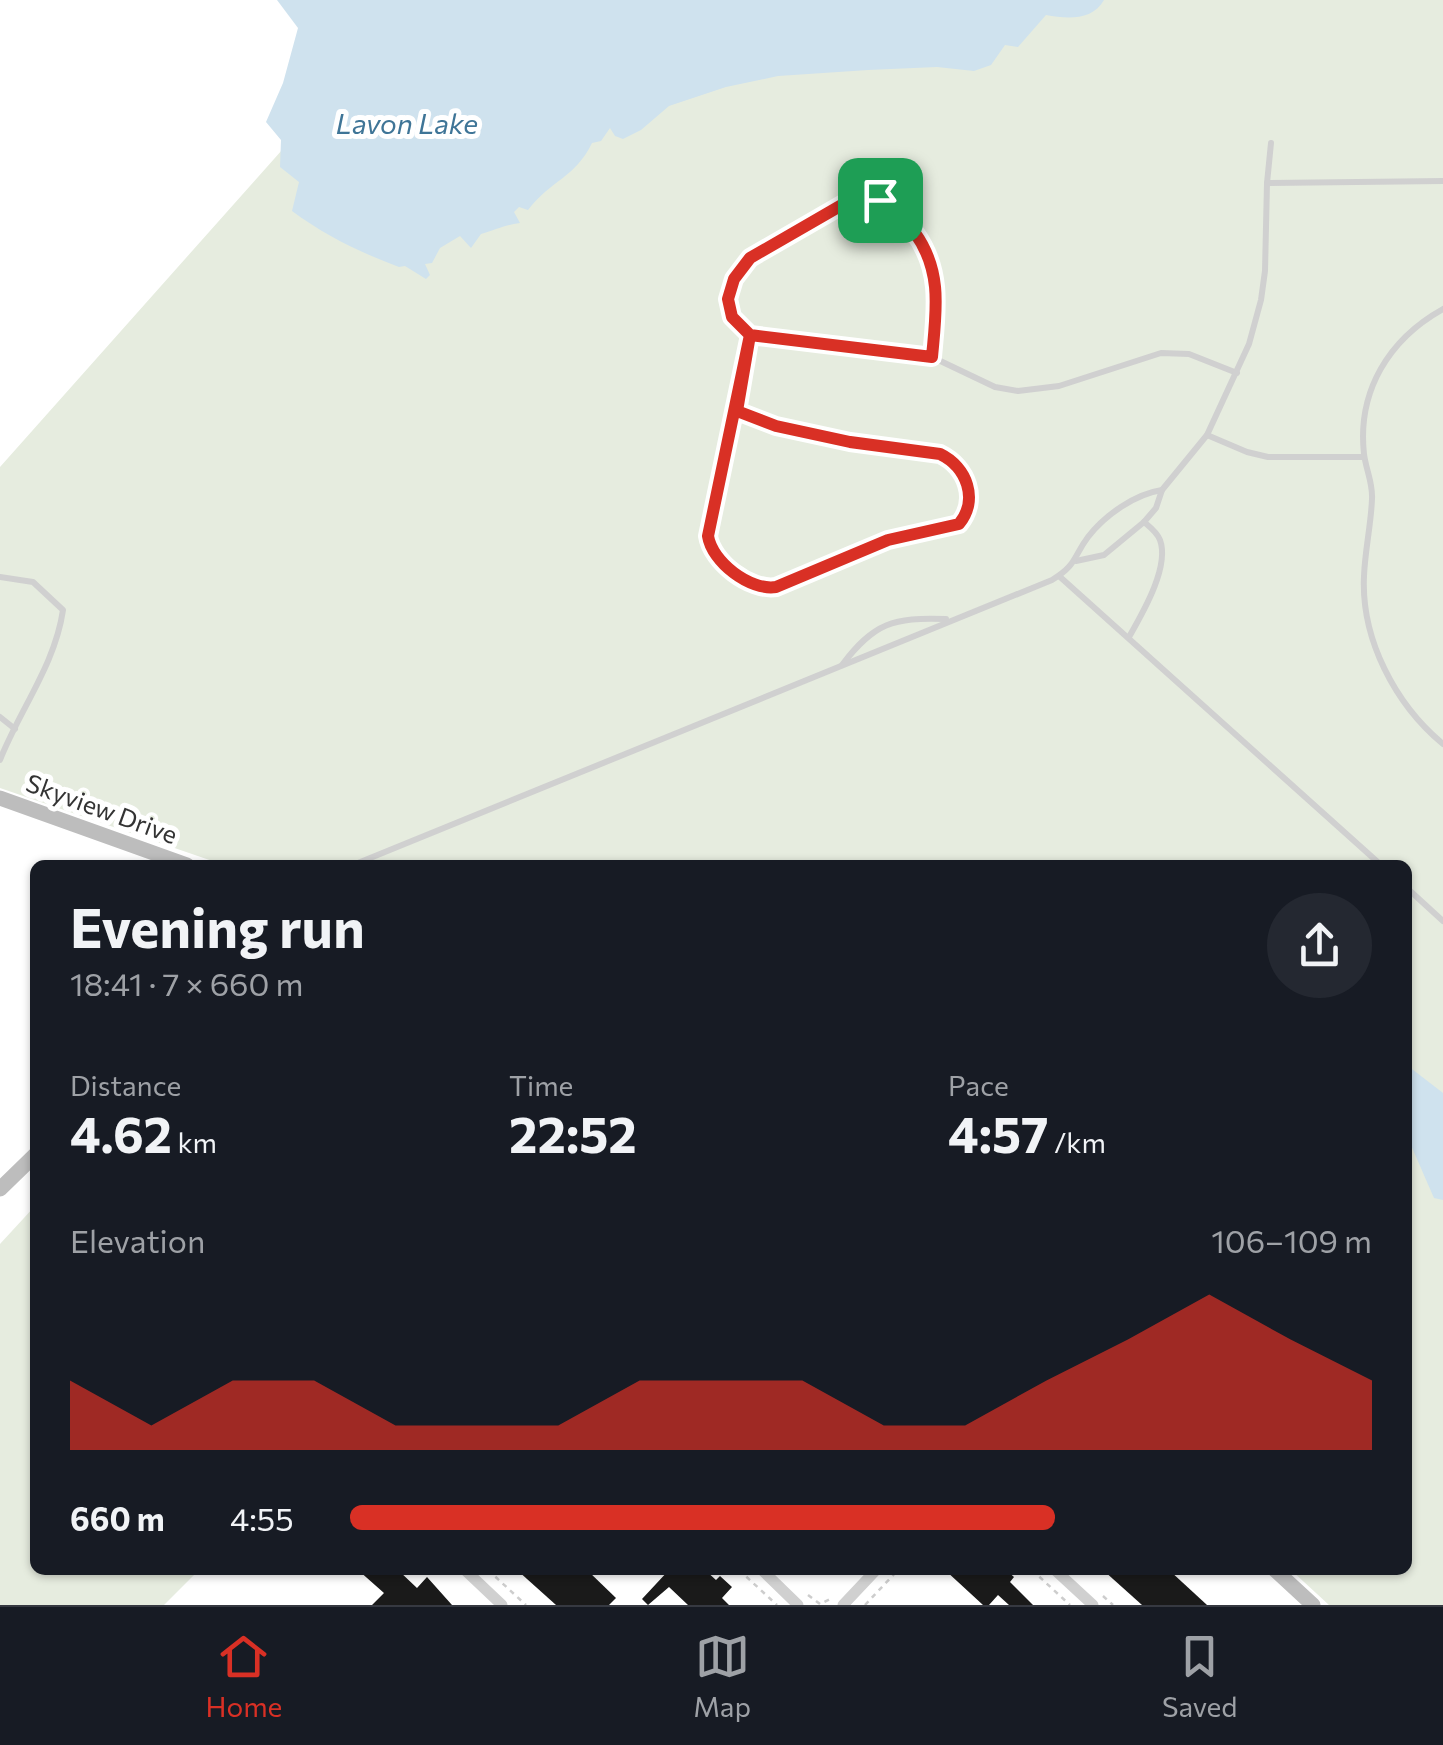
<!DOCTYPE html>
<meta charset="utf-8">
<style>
body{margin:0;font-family:Commissioner,sans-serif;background:#242831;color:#f1f3f6;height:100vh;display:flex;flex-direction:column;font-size:38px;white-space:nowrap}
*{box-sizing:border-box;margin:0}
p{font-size:32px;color:#9ea1a6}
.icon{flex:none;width:55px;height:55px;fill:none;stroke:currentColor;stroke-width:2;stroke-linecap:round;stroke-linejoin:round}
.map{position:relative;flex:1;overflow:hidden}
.details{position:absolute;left:30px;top:860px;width:1382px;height:715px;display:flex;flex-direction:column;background:#171b24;border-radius:15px;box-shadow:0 2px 8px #0004}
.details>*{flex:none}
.pin{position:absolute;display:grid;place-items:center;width:85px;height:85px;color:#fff;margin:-42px;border-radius:20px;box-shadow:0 5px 15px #0006}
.round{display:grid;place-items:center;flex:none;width:105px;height:105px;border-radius:52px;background:#242831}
.head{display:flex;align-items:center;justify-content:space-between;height:170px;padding:0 40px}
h1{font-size:55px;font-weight:700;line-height:75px}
.metrics{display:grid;grid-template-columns:repeat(3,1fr);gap:15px;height:170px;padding:10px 40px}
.metrics div{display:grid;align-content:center}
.metrics b{font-size:50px;font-weight:700}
.metrics small{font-size:28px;font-weight:400}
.metrics p{font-size:28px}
.chart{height:280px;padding:20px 40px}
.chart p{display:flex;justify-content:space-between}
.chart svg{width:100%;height:180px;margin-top:10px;fill:#d93025;opacity:.7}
ul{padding:0 40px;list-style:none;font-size:32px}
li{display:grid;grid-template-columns:160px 120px 1fr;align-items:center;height:75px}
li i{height:25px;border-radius:12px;background:#d93025}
.menu{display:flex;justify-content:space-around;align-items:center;height:140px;border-top:2px solid #363941;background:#171b24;font-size:28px;color:#9ea1a6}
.menu a{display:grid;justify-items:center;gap:5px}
.menu .on{color:#d93025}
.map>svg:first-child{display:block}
.green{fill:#e6ecdf}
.water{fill:#cfe2ee}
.building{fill:#1a1a1a}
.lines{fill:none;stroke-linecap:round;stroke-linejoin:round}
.path{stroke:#cdcdcd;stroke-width:2.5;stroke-dasharray:5 5;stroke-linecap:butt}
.lane{stroke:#d0d0d0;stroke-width:6}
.street{stroke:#d0d0d0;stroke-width:11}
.secondary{stroke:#bdbdbd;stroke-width:15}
.route-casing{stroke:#fff;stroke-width:20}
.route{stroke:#d93025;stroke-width:12}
.labels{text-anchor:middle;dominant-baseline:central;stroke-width:10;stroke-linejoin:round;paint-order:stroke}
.street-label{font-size:25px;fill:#333;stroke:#fff}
.water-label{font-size:28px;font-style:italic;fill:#3f7597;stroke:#fff}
</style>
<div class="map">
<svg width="1443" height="1605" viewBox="0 0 1443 1605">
<rect width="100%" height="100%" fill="#fff"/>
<g class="green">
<path d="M 678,0 L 1443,0 L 1443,1605 L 1329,1605 L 1291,1570 L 1408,1570 L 1408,865 L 224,865 L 0,788 L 0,467 L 322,105 Z"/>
<path d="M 35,1206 L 35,1570 L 199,1570 L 164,1605 L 0,1605 L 0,1244 Z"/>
</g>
<g class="water">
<path d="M 277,0 L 1104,0 C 1092,21 1067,19 1046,15 L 1018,47 L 1005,45 L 991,65 L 974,71 L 937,67 L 868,70 L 778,76 L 726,87 L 669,106 L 641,130 L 623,139 L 615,136 L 610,128 L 601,141 L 592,143 C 575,178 551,180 528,210 L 519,207 L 514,212 L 520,223 C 504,225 496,230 481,234 L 471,248 L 460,236 L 440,248 L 432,263 L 425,264 L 430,275 L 426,279 L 405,266 L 399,267 C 359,252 326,236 292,211 L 299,182 L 280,167 L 281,140 L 266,122 L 283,83 L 298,28 Z"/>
<path d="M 1408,1066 L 1443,1093 L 1443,1200 L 1434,1198 L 1410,1143 Z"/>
</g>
<g class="building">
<path d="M 358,1570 L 398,1570 L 417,1588 L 427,1577 L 452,1605 L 372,1605 L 384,1593 Z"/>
<path d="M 517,1570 L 587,1570 L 616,1598 L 609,1605 L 556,1605 Z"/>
<path d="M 669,1570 L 705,1570 L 716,1580 L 720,1576 L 732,1587 L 722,1598 L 729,1605 L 688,1605 L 669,1587 L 648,1605 L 642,1599 Z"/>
<path d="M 945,1570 L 1006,1570 L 1014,1577 L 1010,1582 L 1033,1605 L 1009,1605 L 998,1595 L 989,1605 L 983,1605 Z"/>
<path d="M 1103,1570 L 1169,1570 L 1207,1605 L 1142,1605 Z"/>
</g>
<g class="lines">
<g class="path">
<path d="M 445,1570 L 452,1577"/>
<path d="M 488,1570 L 526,1605"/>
<path d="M 739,1570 L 777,1605"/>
<path d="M 1032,1570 L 1070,1605"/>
<path d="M 808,1595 L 820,1604 L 830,1599"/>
<path d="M 1103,1596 L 1113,1605"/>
<path d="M 865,1605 L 898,1570"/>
</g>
<g class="lane">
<path d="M 1267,183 L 1271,143"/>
<path d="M 1443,309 C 1389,339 1357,391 1364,454 C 1366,470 1373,483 1372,499 C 1371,525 1365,550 1364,576 C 1361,639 1395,704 1443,744"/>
<path d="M 932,357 C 937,297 945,269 905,219 C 892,205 877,196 858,199 C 834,203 810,223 789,234 C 765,248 737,261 729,291 C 724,310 734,325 751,335 L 932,357 L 995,387 L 1018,391 L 1059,386 L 1161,353 L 1189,354 L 1237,373"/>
<path d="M 737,411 L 777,425 L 850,442 L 940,455 C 967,467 980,500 959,524 L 888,539 L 776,587 C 750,591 712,562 708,536 L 751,335"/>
<path d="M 1207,435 L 1247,452 L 1268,457 L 1364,457"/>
<path d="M 1076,561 L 1104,555 L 1144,522 L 1156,508 L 1162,490 L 1207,435 L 1249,344 L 1261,300 L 1265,271 L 1267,183 L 1443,181"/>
<path d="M 1059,576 L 1381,865"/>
<path d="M 0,577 L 33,582 L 63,610 C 55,665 20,709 0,760"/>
<path d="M 1129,637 C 1142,614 1170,567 1160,540 C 1157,532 1150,527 1144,522"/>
<path d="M 842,665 C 874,623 893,617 946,619"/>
<path d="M 0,717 L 15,729"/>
<path d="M 353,865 L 1052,580 C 1077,565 1073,557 1088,537 C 1105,515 1135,494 1162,490"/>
<path d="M 1408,889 L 1443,921"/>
</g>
<g class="street">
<path d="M 465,1570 L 502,1605"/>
<path d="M 762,1570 L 798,1605"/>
<path d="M 1055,1570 L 1093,1605"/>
<path d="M 843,1605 L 876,1570"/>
</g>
<g class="secondary">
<path d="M 0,798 L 187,865"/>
<path d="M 0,1189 L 35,1155"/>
<path d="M 1275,1570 L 1313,1605"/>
</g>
</g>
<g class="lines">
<g class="route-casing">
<path id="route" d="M 880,200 L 847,202 L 750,258 L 734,279 L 728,299 L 732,317 L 750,335 L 708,536 C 712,562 750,591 776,587 L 888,540 L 959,524 C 979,500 967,467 940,454 L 850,442 L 776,426 L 737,411 L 750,335 L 932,357 C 936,312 943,272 915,233 C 905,219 895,207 880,200"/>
</g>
<use href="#route" class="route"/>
</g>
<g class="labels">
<g class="street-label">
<text transform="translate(102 808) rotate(20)">Skyview Drive</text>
</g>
<g class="water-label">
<text x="407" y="123">Lavon Lake</text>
</g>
</g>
</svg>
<div class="pin" style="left:880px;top:200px;background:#1e9e55"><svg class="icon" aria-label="arrive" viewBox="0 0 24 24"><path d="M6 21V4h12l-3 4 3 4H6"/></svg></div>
<section class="details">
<div class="head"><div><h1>Evening run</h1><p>18:41 · 7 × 660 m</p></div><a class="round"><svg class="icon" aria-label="share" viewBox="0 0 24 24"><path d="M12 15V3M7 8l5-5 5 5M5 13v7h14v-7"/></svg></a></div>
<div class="metrics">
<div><p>Distance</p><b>4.62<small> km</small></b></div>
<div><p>Time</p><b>22:52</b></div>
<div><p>Pace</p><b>4:57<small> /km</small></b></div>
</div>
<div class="chart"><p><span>Elevation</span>106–109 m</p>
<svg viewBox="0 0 160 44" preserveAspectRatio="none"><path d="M0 44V27L10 38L20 27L30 27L40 38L50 38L60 38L70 27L80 27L90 27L100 38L110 38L120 27L130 17L140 6L150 17L160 27V44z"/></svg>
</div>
<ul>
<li><b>660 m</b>4:55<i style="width:69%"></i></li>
</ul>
</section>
</div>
<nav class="menu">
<a class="on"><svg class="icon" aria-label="home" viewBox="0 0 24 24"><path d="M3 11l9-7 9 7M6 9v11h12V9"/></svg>Home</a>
<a><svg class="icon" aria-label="map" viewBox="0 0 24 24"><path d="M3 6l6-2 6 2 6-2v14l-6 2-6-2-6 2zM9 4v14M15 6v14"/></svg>Map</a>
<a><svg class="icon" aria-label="saved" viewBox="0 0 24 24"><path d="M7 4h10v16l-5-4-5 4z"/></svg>Saved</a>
</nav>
